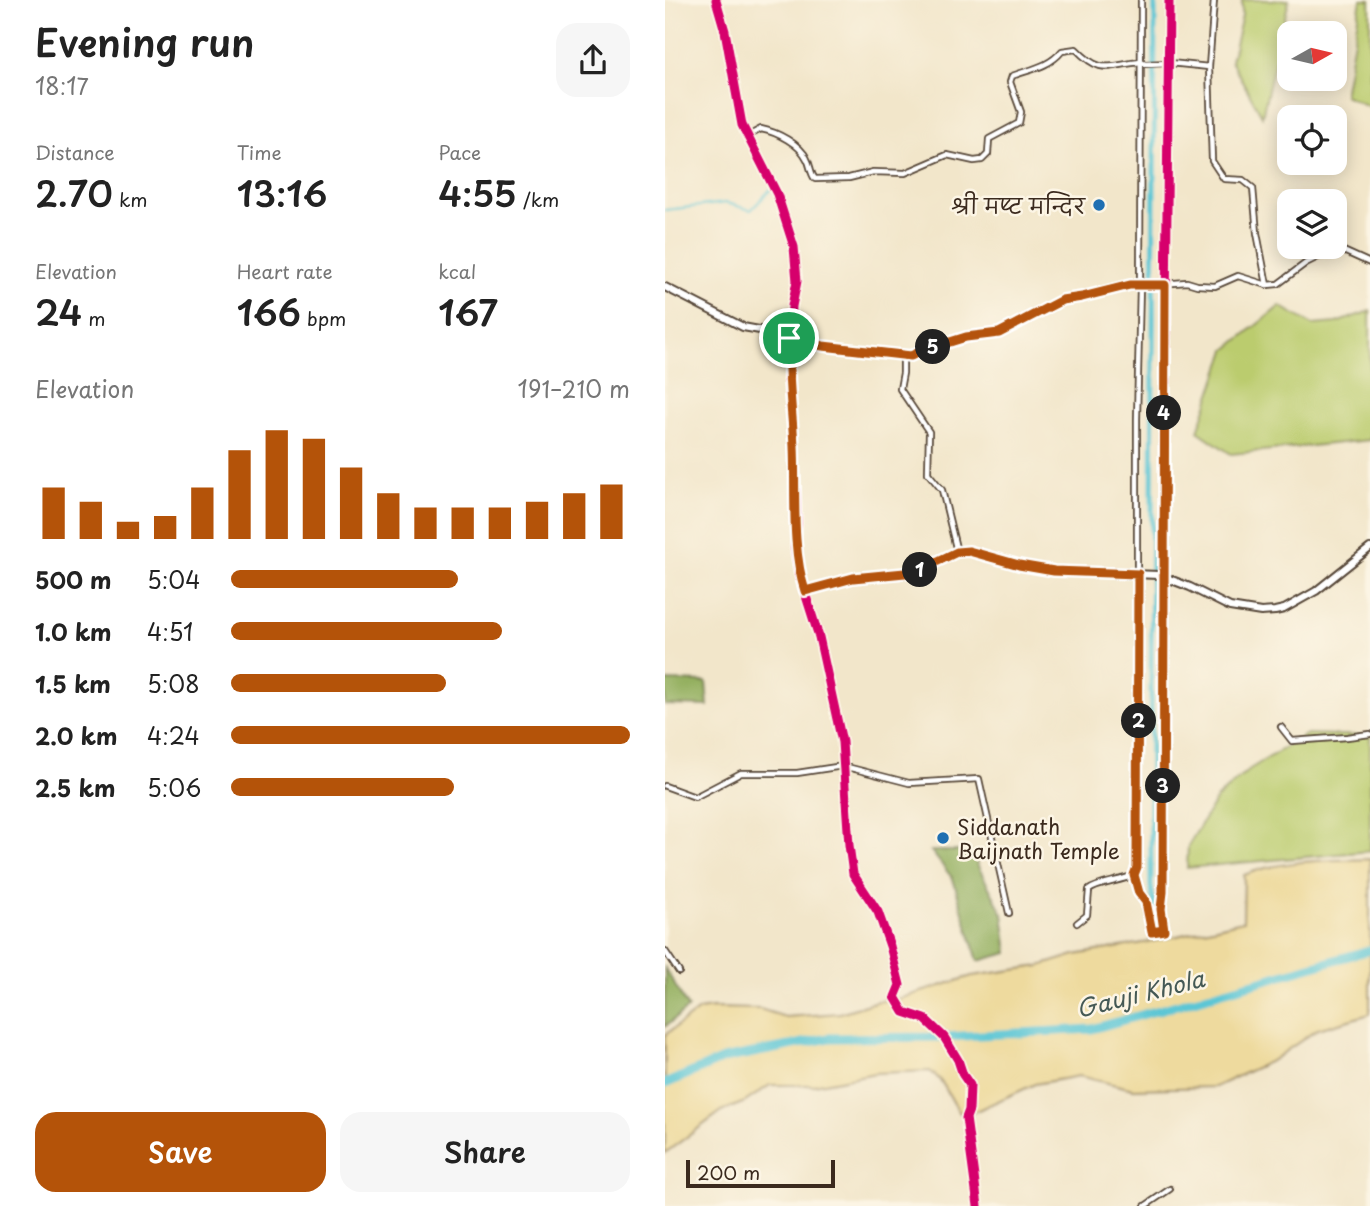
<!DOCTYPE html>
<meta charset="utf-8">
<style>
body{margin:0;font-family:"Playpen Sans","Playpen Sans Deva",sans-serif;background:#f6f6f6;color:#222;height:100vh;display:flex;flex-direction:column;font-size:26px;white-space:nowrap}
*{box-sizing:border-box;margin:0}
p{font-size:23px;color:#767676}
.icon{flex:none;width:38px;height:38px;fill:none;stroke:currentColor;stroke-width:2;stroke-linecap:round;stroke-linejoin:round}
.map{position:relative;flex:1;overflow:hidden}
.sheet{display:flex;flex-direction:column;background:#fff;width:665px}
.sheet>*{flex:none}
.needle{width:46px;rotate:82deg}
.buttons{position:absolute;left:612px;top:21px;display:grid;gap:14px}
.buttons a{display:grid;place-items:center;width:70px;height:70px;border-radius:14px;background:#fff;box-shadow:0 4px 18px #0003;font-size:35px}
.scale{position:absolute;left:21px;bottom:18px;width:149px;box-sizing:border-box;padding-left:7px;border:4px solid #3b2a1e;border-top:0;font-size:19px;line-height:24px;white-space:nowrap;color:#3b2a1e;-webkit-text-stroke:5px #fcf5e5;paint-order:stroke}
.pin{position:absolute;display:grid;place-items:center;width:60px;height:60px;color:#fff;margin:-30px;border:4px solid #fff;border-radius:50%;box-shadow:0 2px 7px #0007}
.km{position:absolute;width:35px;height:35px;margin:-18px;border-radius:50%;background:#222;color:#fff;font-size:19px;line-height:35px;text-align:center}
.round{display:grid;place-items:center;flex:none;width:74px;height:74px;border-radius:21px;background:#f6f6f6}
.summary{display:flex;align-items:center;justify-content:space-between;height:119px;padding:0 35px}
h1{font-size:38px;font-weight:600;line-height:52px}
.metrics{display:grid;grid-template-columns:repeat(3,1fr);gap:10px;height:119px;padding:7px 35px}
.metrics div{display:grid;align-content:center}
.metrics b{font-size:35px;font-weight:600}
.metrics small{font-size:19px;font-weight:400}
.metrics p{font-size:19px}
.chart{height:196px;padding:14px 35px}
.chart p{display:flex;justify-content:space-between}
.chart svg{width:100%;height:126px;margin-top:7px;stroke:#b45309;stroke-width:6}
.cta{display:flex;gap:14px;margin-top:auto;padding:14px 35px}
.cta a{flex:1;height:80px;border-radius:21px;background:#b45309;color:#fff;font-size:28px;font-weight:600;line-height:80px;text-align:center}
.cta a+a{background:#f6f6f6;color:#222}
ul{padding:0 35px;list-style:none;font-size:23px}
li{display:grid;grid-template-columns:112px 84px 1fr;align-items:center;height:52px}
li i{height:18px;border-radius:9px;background:#b45309}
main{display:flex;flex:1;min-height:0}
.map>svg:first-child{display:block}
.green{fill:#bbcc6e;stroke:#7b7b46;stroke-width:2}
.forest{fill:#94b061;stroke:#686d40;stroke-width:2}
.sand{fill:#eeda9e;stroke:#94825e;stroke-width:2}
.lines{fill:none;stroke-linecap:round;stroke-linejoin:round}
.stream{stroke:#5bc6d5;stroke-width:2}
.canal{stroke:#5bc6d5;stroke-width:5}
.river{stroke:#5bc6d5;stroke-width:9}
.minor-casing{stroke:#564638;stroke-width:8}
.tertiary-casing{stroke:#564638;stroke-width:10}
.minor{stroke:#fff;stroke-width:4.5}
.tertiary{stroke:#fff;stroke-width:6}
.cycleway-casing{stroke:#fcf5e5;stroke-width:13}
.cycleway{stroke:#d6006c;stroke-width:9}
.route-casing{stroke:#fff;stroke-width:14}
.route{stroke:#b45309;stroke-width:9}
.poi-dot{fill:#1f6fb2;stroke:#fcf5e5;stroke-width:2.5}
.labels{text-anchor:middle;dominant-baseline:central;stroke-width:5;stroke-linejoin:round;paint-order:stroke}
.poi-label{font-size:21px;fill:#3b2a1e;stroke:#fcf5e5;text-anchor:end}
.water-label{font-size:23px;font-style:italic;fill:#455955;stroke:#fcf5e5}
</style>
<main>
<section class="sheet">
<div class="summary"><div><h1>Evening run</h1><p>18:17</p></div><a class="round"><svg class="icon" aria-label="share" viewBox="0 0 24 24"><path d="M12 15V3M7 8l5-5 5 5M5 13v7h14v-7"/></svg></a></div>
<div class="metrics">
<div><p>Distance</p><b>2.70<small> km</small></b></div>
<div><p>Time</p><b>13:16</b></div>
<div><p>Pace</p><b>4:55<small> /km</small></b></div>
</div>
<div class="metrics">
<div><p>Elevation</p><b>24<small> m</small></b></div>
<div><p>Heart rate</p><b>166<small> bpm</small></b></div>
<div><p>kcal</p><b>167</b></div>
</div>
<div class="chart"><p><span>Elevation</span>191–210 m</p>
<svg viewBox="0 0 160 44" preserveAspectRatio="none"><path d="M5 44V26M15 44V31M25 44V38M35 44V36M45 44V26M55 44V13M65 44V6M75 44V9M85 44V19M95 44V28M105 44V33M115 44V33M125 44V33M135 44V31M145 44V28M155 44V25"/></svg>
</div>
<ul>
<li><b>500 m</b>5:04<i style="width:57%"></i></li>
<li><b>1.0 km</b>4:51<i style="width:68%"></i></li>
<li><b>1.5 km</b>5:08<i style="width:54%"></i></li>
<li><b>2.0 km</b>4:24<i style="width:100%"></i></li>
<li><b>2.5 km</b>5:06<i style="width:56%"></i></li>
</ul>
<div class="cta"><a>Save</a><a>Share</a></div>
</section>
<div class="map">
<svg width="705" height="1206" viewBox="0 0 705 1206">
<rect width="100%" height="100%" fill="#fcf5e5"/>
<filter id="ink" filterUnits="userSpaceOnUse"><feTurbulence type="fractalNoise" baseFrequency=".0143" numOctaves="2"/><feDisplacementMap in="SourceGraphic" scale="14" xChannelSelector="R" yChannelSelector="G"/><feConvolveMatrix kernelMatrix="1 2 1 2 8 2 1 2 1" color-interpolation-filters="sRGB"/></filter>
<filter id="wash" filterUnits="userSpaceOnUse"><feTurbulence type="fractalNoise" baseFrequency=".00686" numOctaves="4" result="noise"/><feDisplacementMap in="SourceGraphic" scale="28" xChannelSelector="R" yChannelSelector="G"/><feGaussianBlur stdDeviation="1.57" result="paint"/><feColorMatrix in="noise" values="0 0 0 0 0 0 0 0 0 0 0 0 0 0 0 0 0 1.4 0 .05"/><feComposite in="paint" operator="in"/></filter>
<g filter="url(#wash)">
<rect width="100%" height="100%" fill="#f2e6ca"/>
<g class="green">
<path d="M 577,0 L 624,0 L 597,116 L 566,61 L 577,16 Z"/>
<path d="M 696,0 L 705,0 L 705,107 L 679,95 Z"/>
<path d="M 615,306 L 648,325 L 671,323 L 705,311 L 705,440 L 566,454 L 533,431 L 561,350 Z"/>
<path d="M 642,734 L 705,736 L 705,851 L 522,868 L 523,846 L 552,798 L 585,769 Z"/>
</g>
<g class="forest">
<path d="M 0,681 L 41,682 L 43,706 L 0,705 Z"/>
<path d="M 266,851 L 305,851 L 338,914 L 343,953 L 313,961 L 288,879 Z"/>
<path d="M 0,968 L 23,1008 L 0,1027 Z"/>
</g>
<path class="sand" d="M 705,859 L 705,1014 L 653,1029 L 608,1060 L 550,1087 L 468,1089 L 414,1076 L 370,1084 L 311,1111 L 296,1114 C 284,1099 281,1082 265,1071 L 210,1073 L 149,1085 L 105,1085 L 80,1102 L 57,1111 L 0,1153 L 0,1035 L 34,1010 L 47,1008 L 95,1009 L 120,1017 L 175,1013 L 213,1001 L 234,999 L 307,976 L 375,966 L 410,955 L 490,941 L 578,921 L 579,875 C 620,859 661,861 705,859 Z"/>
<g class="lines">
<path class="stream" d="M 0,210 L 61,203 L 86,210 L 106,189"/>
<path class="canal" d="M 490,0 L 486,701 L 486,886 L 491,917"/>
<path class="river" d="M 0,1084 L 58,1059 L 164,1038 L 279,1037 L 427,1029 L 705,950"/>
</g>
</g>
<g filter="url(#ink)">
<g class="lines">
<g class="minor-casing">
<g id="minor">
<path d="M 51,0 L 60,31 L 77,125 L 112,194 L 129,247 L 132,281 L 124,338 L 158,346 L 246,356 L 256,351 L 301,337 L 334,333 L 397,300 L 417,297 L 456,287 L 522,282 L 532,285 L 550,286 L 573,276 L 602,285 L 613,284 L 641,263 L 665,251 L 674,249 L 705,263"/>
<path d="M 544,67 L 549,0"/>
<path d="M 83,136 L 96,129 C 112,132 135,144 142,159 C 146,166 145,173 150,179 L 184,178 L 208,172 L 240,173 L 282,155 L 309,161 L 317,160 L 323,154 L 324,139 L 354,123 L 356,112 L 345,82 L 347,76 C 366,69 384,67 397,51 L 411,49 C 437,76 443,65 476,62 L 480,64 L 505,63 L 544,67 L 547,161 L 559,179 L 578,180 L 588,188 L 592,233 L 602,285"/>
<path d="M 238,357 L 238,373 L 235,389 L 264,432 L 263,473 L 277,490 L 292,552"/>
<path d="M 140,591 L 154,637 L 177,742 L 184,845 L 188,874 L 213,912 L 225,946 L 235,985 L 230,997 L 239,1012 L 260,1019 L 279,1037 L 293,1060 L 298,1075 L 305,1085 L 304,1110 L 301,1118 L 313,1206"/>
<path d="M 616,727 L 627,741 L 682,737 L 705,734"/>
<path d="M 0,786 L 30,797 L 76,773 L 132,773 L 178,766 L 244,783 L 314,779 L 344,913"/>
<path d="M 469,875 L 474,893 L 481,902 L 487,932 L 499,930 L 496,909 L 498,892 L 498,626 L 504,0"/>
<path d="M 412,923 L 422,915 L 424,890 C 433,883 456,881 469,875 L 472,867 L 472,419 L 475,285 L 476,0"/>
<path d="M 0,951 L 14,972"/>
<path d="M 480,1206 L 505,1189"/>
</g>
</g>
<g class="tertiary-casing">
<path id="tertiary" d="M 0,287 L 78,327 L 117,334 L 124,338 C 121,374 127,409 129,446 C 131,493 126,546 140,591 L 188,578 L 250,572 L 292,552 L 304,551 L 353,565 L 389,571 L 494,575 L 525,587 L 565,607 L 596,612 L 610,611 L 619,609 L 651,591 L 705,548"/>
</g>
<use href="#minor" class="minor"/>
<use href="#tertiary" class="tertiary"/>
<g class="cycleway-casing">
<g id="cycleway">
<path d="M 51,0 L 60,31 L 77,125 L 112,194 L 129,247 L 132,281 L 127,306 L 123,379 L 129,447 L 132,524 L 130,548 L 134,574 L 154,637 L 177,742 L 184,845 L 188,874 L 213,912 L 225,946 L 235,985 L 230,997 L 239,1012 L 260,1019 L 279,1037 L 293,1060 L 298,1075 L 305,1085 L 304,1110 L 301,1118 L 313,1206"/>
<path d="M 469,875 L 474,893 L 481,902 L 487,932 L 499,930 L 496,909 L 498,892 L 498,626 L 504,0"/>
</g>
</g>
<use href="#cycleway" class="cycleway"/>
</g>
</g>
<g class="lines" filter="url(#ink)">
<g class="route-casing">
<path id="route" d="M 465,285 L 500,285 L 498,892 L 496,909 L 499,930 L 487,932 L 481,902 L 474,893 L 469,875 L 472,867 L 473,574 L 389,571 L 354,565 L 304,551 L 292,552 L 250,572 L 188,578 L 140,591 C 126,547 131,493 129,446 C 127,409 122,374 124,338 L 158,346 L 246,356 L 256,351 L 301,337 L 334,333 L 397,300 L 417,297 Z"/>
</g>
<use href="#route" class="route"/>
</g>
<g class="poi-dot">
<circle cx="434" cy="205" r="7"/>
<circle cx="278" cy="838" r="7"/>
</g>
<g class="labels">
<g class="poi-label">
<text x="420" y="205">श्री मष्ट मन्दिर</text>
<text x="292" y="826" text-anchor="start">Siddanath<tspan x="292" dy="24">Baijnath Temple</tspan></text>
</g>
<g class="water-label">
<text transform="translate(475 993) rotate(-14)">Gauji Khola</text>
</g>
</g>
</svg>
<div class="buttons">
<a><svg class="needle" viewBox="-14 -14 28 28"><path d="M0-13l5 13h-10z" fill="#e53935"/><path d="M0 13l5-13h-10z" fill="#767676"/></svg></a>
<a><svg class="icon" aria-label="locate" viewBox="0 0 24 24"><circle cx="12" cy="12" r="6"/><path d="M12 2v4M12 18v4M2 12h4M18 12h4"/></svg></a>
<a><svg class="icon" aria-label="layers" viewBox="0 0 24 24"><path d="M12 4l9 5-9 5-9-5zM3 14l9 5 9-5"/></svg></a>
</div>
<div class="scale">200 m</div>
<div class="pin" style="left:124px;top:338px;background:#1e9e55"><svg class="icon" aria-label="arrive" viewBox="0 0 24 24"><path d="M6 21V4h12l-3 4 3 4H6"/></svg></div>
<b class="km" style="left:255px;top:570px">1</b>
<b class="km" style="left:474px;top:721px">2</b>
<b class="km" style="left:498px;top:786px">3</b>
<b class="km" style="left:499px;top:413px">4</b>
<b class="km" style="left:268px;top:347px">5</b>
</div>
</main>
